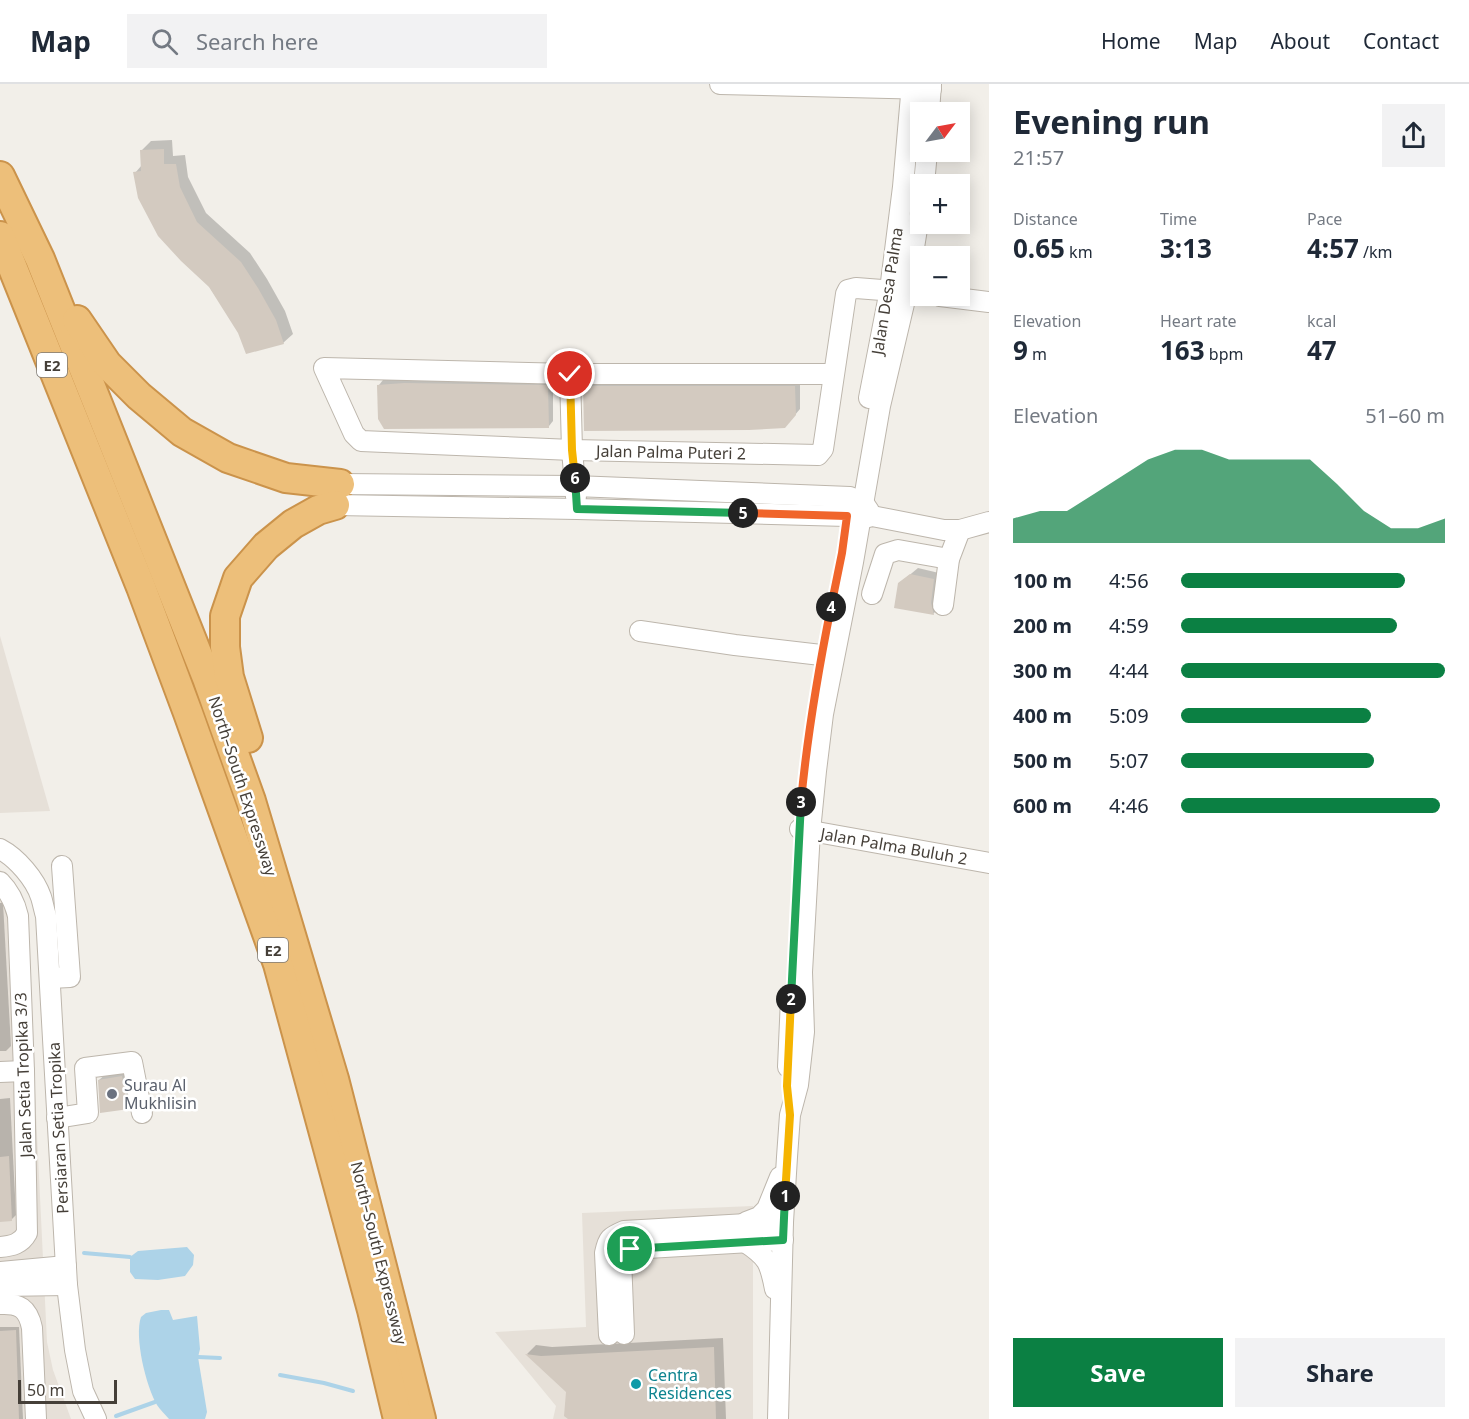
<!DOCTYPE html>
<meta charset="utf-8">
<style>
body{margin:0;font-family:"Noto Sans",sans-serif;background:#f2f2f3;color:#1f2937;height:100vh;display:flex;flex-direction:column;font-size:22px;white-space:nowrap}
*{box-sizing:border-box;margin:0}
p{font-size:20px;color:#747a83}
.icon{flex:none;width:33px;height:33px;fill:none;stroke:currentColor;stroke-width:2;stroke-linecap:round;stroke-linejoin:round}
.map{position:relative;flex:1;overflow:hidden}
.sheet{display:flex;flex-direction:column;background:#fff;width:480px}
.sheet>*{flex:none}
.needle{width:39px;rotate:58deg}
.buttons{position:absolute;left:910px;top:18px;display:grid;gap:12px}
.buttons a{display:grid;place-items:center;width:60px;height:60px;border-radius:0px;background:#fff;box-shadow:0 3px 15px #0003;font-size:30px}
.scale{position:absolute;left:18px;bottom:15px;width:99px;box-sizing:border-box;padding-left:6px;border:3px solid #453f38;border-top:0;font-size:16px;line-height:21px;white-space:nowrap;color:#453f38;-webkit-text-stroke:4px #fff;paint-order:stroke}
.pin{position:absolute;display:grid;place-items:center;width:51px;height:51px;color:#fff;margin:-26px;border:3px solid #fff;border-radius:50%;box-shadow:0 2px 6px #0007}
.km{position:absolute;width:30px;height:30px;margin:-15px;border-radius:50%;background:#222;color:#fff;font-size:16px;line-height:30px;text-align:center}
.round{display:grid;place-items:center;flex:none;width:63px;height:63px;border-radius:0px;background:#f2f2f3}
.headline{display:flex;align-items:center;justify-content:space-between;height:102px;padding:0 24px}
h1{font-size:33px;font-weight:700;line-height:45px}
.metrics{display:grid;grid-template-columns:repeat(3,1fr);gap:9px;height:102px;padding:6px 24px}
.metrics div{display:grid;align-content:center}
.metrics b{font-size:26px;font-weight:700}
.metrics small{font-size:16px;font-weight:400}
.metrics p{font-size:16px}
.chart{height:168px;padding:12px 24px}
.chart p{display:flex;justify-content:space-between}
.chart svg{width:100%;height:108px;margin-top:6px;fill:#0b8043;opacity:.7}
.action{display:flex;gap:12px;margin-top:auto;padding:12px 24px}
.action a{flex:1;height:69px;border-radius:0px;background:#0b8043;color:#fff;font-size:24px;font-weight:700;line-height:69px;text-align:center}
.action a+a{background:#f2f2f3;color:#1f2937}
ul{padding:0 24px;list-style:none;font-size:20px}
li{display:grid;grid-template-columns:96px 72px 1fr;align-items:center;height:45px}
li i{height:15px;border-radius:8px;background:#0b8043}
header{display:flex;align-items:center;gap:36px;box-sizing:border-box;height:84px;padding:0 30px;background:#fff;border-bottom:2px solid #e0e1e3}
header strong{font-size:28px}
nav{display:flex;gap:33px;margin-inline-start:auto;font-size:21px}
.search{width:420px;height:54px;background:#f2f2f3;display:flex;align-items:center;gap:15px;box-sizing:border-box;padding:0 21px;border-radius:0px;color:#747a83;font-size:22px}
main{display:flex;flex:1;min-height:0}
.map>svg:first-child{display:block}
.residential{fill:#e6e0d8}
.water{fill:#add3e8}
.shadow{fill:#0003}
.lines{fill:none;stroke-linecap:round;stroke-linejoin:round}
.stream{stroke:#add3e8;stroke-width:4}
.building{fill:#d3cac0}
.minor-casing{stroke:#bdb6ac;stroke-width:22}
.highway-casing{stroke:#cb934b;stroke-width:32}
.minor{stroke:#fff;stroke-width:20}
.highway{stroke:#edbf7a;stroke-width:28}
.split-1-casing{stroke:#fff;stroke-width:12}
.split-2-casing{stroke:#fff;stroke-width:12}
.split-3-casing{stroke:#fff;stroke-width:12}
.split-4-casing{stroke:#fff;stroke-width:12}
.split-5-casing{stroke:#fff;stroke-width:12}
.split-6-casing{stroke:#fff;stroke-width:12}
.split-7-casing{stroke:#fff;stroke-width:12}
.split-1{stroke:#22a559;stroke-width:8}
.split-2{stroke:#f5b400;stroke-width:8}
.split-3{stroke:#22a559;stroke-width:8}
.split-4{stroke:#f0652b;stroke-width:8}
.split-5{stroke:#f0652b;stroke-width:8}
.split-6{stroke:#22a559;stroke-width:8}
.split-7{stroke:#f5b400;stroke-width:8}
.worship-dot{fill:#6b7280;stroke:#fff;stroke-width:2}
.culture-dot{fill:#0f9aa8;stroke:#fff;stroke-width:2}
.labels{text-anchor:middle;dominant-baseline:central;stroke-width:5;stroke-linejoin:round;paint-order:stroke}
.shield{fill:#fff;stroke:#7d7974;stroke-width:1.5}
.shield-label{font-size:15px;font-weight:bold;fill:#453f38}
.street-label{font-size:16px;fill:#453f38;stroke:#fff}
.worship-label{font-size:16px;fill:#5b616d;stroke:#fff;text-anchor:start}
.culture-label{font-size:16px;fill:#0d838f;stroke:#fff;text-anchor:start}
</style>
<header>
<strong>Map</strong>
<div class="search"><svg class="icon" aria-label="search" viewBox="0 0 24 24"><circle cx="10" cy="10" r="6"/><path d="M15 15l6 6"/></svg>Search here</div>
<nav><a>Home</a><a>Map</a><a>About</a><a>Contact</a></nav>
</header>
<main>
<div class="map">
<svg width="989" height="1335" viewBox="0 0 989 1335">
<rect width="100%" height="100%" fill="#f2efe9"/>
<g class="residential">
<path d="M 0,552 L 50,727 L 0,729 Z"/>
<path d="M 0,786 L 14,798 L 26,822 L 47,1258 L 53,1286 L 71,1335 L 0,1335 Z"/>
<path d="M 753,1122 L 753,1335 L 553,1335 L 556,1322 L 495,1248 L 586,1243 L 582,1129 Z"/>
</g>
<g class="water">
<path d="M 187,1163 L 194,1171 L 193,1181 L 185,1192 L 158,1196 L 135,1195 L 130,1188 L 130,1173 L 138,1167 Z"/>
<path d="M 161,1226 L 169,1226 L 173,1236 L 197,1232 L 200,1265 L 198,1273 L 207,1328 L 205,1335 L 169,1335 C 165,1330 160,1326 157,1321 C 146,1302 134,1253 141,1233 L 146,1229 Z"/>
</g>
<g class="shadow">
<path d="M 172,56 L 173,72 L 185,71 L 188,93 L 206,129 L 250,169 L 267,195 L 285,227 L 293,250 L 283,259 L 239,248 L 135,89 L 142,81 L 141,67 L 151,57 Z"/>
<path d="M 451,295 L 553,297 L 553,337 L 549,342 L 379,301 L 383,296 Z"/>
<path d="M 589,298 L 800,298 L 800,325 L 789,338 L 584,303 Z"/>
<path d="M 918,484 L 939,489 L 939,524 L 933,530 L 900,499 Z"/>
<path d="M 0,819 L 3,819 L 11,962 L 6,967 L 0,967 Z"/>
<path d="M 132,983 L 138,1014 L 128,1023 L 99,996 L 109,987 Z"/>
<path d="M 10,1014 L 16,1131 L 11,1136 L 0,1136 L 0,1015 Z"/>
<path d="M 0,1243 L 19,1243 L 23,1335 L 0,1335 Z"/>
<path d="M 723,1254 L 726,1335 L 570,1335 L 567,1307 L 527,1270 L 536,1261 L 552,1263 Z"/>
</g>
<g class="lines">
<g class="stream">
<path d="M 84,1169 L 130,1173"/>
<path d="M 198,1273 L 220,1274"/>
<path d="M 280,1291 L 324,1299 L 353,1307"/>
<path d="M 116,1332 L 155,1318"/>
</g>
</g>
<g class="building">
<path d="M 164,65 L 164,80 L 176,80 L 180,103 L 197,138 L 241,178 L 258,204 L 276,236 L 284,260 L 246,270 L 238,249 L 209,203 L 181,177 L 158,152 L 138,114 L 133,88 L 141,87 L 140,66 Z"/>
<path d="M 404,299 L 548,301 L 549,344 L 384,345 L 378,335 L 377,301 Z"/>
<path d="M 583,302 L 795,302 L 796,331 L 785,344 L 749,346 L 584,347 Z"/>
<path d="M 910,490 L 934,495 L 931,519 L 934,531 L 894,524 L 898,499 Z"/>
<path d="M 122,992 L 129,1025 L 100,1029 L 98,996 Z"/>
<path d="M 9,1072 L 12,1137 L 0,1138 L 0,1073 Z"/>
<path d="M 16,1246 L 19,1335 L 0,1335 L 0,1247 Z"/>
<path d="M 714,1263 L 716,1335 L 568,1335 L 564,1332 L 566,1308 L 525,1270 L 541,1272 Z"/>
</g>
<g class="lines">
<g class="minor-casing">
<g id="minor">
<path d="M 720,0 L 931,5"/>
<path d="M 929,28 L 931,0"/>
<path d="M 924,100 L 927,68"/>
<path d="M 940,212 L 989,218"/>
<path d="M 570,290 L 572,366 L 576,413"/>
<path d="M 834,290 L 570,290 L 324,284 L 354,350 L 361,357 L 572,366 L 818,371 L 823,365 L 846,210 L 848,206 L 856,204 L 921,209"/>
<path d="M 869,314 L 890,206 L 903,103 L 912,0"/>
<path d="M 340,400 L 575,402 L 850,413 L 863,418 L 869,427"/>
<path d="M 335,421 L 577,425 L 847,432 L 860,435 L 872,432 L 944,446 L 960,446 L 989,438"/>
<path d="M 872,510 L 885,470 L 898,466 L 949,475"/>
<path d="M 943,521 L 949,475 L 960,446"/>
<path d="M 640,547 L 735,561 L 821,571"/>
<path d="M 800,745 L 989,779"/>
<path d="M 0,765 C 17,774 35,795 41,813 C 43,819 44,826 46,832 L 67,1201 L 75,1266 L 83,1307 L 96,1335"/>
<path d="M 0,798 C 9,807 15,819 18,832 L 24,987 L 27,1149 C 21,1160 12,1162 0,1163"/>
<path d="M 50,894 L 70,893 L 62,782"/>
<path d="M 788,983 L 791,914"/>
<path d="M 0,988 L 24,987"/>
<path d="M 57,1034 L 88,1029 L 85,984 L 132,978 L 142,1029"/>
<path d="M 746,1138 L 759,1133 L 767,1125 L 780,1093"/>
<path d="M 745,1158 C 768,1173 770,1179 775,1205"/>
<path d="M 0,1188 L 66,1182"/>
<path d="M 0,1202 L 67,1201"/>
<path d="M 0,1220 C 19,1219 28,1224 32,1244 L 36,1335"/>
<path d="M 624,1250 L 621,1174 L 622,1168 L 630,1165 L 783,1156"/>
<path d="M 609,1251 L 605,1169 C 608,1154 610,1153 624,1147 L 783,1138"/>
<path d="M 778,1335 L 783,1138 L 787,1073 L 790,1031 L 798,1001 L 804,948 L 802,888 L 810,747 L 816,687 L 823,630 L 853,478 L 880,322 L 907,207 L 921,120"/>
</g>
</g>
<g class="highway-casing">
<g id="highway">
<path d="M 0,92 L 40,175 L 207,594 L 251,717 L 334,995 L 421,1335"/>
<path d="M 0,152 L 141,503 L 188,629 L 278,880 L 372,1226 L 398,1335"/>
<path d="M 77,236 L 107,280 L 139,312 L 182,348 L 228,374 L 286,394 L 340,400"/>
<path d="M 248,654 L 229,593 L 225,563 L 225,532 L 238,494 L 266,462 L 293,440 L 318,426 L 335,421"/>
</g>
</g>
<use href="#minor" class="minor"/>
<use href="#highway" class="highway"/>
</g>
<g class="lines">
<g class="split-1-casing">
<path id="split-1" d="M 630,1165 L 783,1156 L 785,1112"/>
</g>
<g class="split-2-casing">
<path id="split-2" d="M 785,1112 L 790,1031 L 787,1002 L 791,915"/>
</g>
<g class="split-3-casing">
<path id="split-3" d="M 791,915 L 801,718"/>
</g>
<g class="split-4-casing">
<path id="split-4" d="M 801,718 C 807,653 818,588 831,523"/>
</g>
<g class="split-5-casing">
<path id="split-5" d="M 743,429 L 847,432 L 842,469 L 831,523"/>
</g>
<g class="split-6-casing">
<path id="split-6" d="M 575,394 L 577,425 L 743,429"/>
</g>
<g class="split-7-casing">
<path id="split-7" d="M 570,290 L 572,366 L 575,394"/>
</g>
<use href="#split-1" class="split-1"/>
<use href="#split-2" class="split-2"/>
<use href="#split-3" class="split-3"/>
<use href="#split-4" class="split-4"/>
<use href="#split-5" class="split-5"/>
<use href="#split-6" class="split-6"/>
<use href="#split-7" class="split-7"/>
</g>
<circle class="worship-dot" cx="112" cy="1010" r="6"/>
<circle class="culture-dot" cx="636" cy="1300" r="6"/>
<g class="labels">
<g class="shield">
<rect x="37" y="269" width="30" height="24" rx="4.5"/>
<rect x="258" y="854" width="30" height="24" rx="4.5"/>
</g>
<g class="shield-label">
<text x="52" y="281">E2</text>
<text x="273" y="866">E2</text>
</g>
<g class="street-label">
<text transform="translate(887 207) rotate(-81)">Jalan Desa Palma</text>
<text transform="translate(671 368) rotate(1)">Jalan Palma Puteri 2</text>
<text transform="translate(243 702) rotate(72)">North–South Expressway</text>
<text transform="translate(894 762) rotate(10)">Jalan Palma Buluh 2</text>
<text transform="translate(23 991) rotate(-92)">Jalan Setia Tropika 3/3</text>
<text transform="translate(58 1044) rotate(-93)">Persiaran Setia Tropika</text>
<text transform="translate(379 1169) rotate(76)">North–South Expressway</text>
</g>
<g class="worship-label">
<text x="124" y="1001">Surau Al<tspan x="124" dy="18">Mukhlisin</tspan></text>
</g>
<g class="culture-label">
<text x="648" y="1291">Centra<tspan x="648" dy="18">Residences</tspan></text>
</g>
</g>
</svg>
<div class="buttons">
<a><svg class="needle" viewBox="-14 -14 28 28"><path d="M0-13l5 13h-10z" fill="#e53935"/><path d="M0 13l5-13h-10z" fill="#747a83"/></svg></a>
<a>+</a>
<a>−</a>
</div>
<div class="scale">50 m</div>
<div class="pin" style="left:630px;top:1165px;background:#1e9e55"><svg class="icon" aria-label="arrive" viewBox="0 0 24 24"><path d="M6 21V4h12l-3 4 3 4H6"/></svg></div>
<div class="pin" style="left:570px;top:290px;background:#d93025"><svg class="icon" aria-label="check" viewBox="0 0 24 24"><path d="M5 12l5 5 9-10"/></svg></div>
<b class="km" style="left:785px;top:1112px">1</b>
<b class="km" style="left:791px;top:915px">2</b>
<b class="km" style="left:801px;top:718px">3</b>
<b class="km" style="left:831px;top:523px">4</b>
<b class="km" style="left:743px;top:429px">5</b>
<b class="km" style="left:575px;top:394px">6</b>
</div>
<section class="sheet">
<div class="headline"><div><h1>Evening run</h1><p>21:57</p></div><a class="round"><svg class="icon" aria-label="share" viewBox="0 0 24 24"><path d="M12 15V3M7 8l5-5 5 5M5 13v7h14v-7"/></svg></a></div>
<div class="metrics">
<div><p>Distance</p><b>0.65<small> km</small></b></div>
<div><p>Time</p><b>3:13</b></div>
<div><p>Pace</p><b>4:57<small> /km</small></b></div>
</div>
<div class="metrics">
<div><p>Elevation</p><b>9<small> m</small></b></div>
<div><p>Heart rate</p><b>163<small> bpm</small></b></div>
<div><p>kcal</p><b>47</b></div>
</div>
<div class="chart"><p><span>Elevation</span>51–60 m</p>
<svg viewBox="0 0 160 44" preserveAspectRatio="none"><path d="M0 44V34L10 31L20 31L30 24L40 17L50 10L60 6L70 6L80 10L90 10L100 10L110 10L120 20L130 31L140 38L150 38L160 34V44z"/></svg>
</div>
<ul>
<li><b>100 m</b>4:56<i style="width:85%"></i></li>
<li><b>200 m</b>4:59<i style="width:82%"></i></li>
<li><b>300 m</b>4:44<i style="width:100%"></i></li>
<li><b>400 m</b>5:09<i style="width:72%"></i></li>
<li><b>500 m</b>5:07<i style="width:73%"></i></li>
<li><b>600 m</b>4:46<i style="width:98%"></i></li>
</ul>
<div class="action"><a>Save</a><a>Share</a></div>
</section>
</main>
